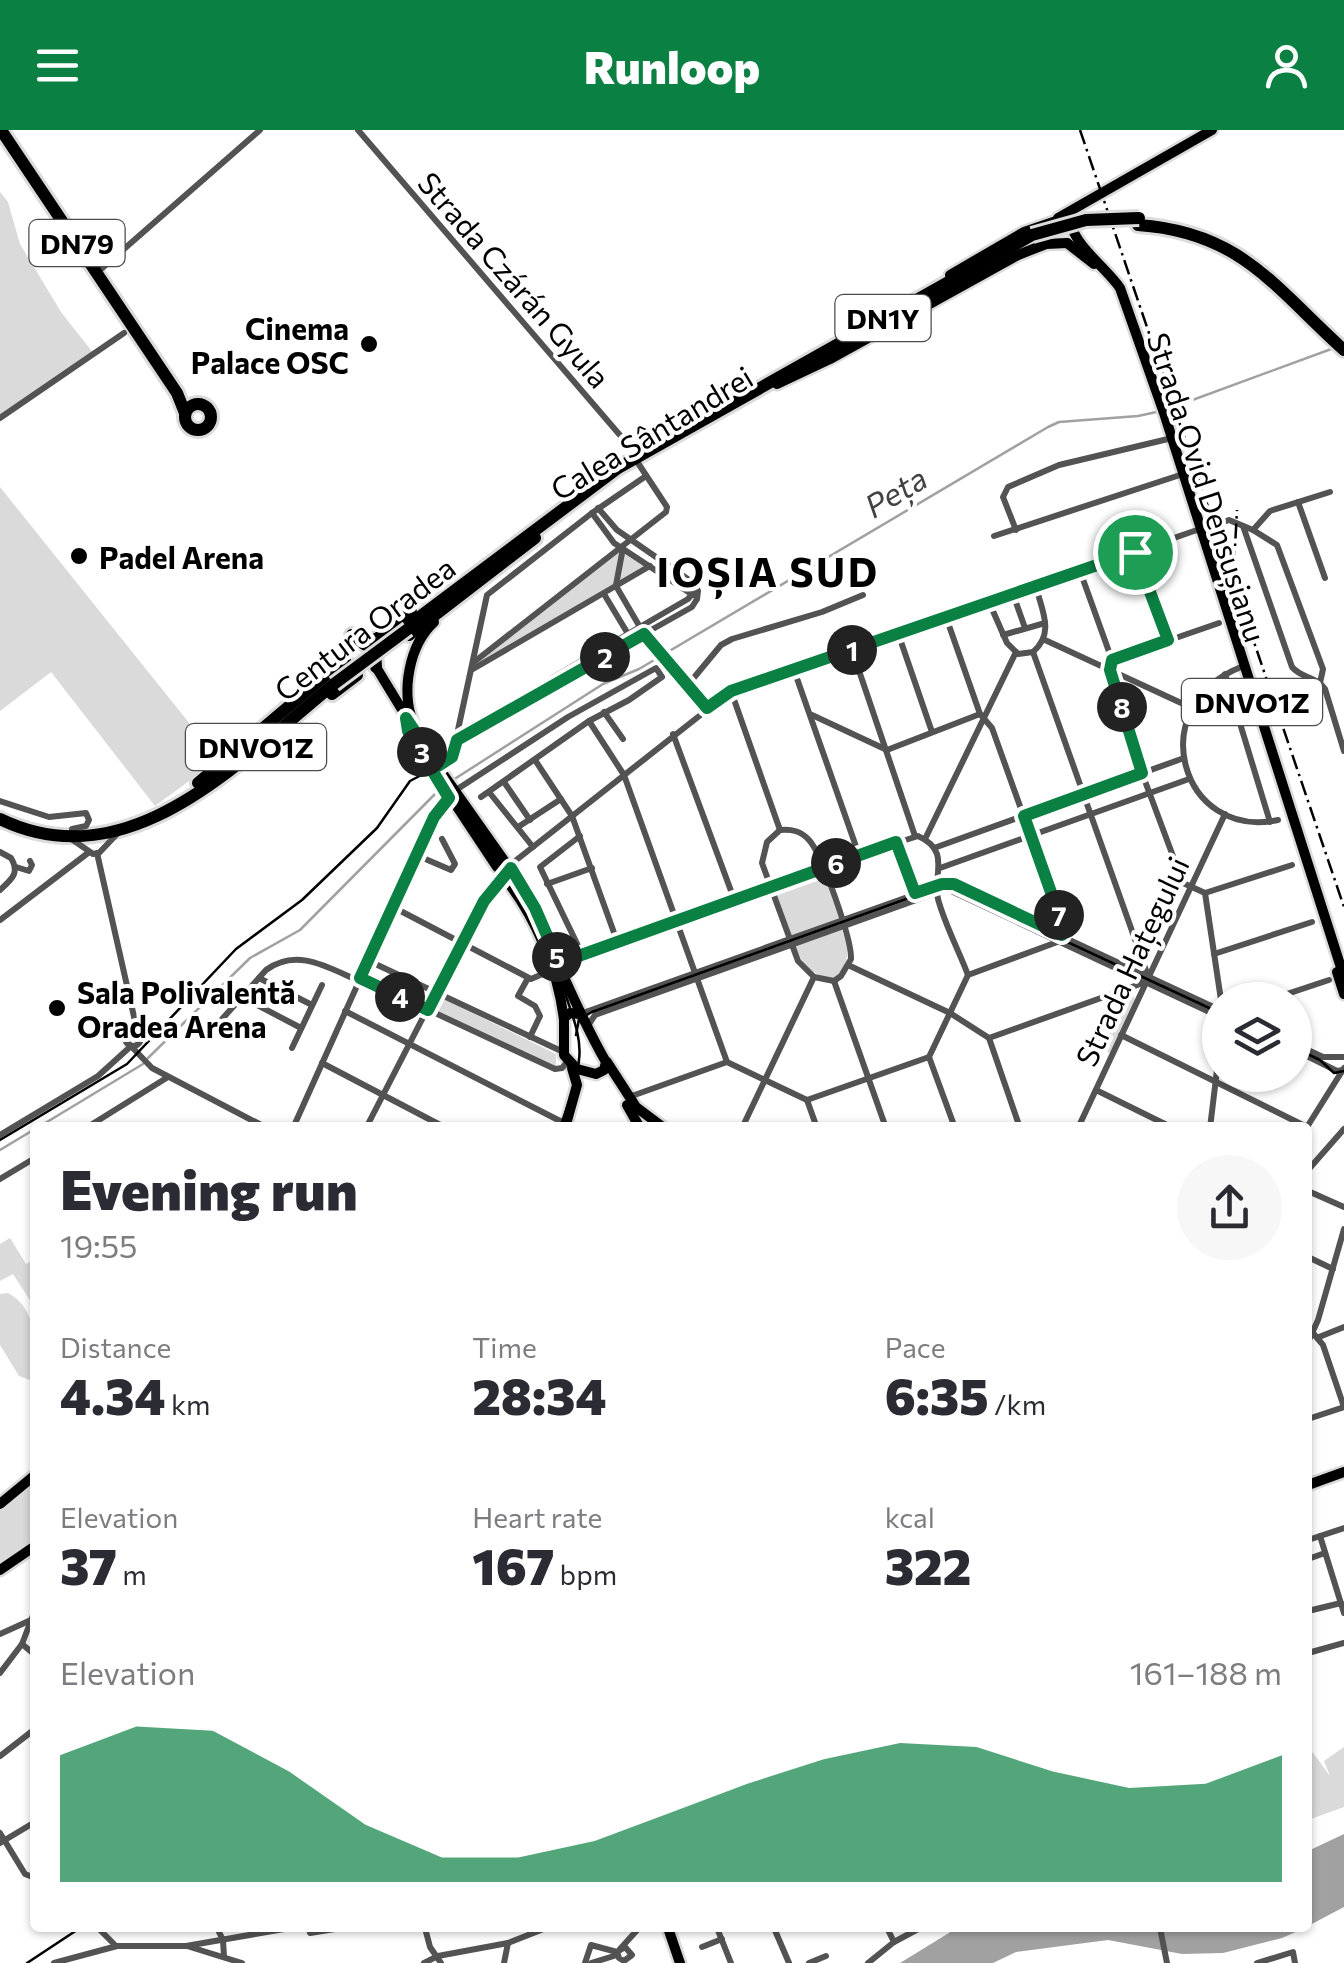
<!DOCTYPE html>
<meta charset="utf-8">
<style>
body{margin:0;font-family:Commissioner,sans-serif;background:#f7f7f7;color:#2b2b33;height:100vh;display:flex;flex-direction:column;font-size:38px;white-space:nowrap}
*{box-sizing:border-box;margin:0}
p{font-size:32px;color:#7c7c81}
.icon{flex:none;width:55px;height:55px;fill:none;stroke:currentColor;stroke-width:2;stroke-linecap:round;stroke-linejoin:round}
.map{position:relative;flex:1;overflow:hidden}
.panel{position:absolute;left:30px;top:992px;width:1282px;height:810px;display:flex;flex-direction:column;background:#fff;border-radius:10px;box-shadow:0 2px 8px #0004}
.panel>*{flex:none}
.buttons{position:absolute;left:1202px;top:852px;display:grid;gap:20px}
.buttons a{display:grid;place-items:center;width:110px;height:110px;border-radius:50%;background:#fff;box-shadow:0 2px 8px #0004;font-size:50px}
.pin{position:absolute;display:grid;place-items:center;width:85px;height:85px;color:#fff;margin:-42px;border:5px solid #fff;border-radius:50%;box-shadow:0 2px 10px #0007}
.km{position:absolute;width:50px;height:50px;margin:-25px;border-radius:50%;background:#222;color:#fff;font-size:28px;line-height:50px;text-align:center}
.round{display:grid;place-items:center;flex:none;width:105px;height:105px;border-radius:52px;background:#f7f7f7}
.overview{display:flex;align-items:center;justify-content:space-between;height:170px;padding:0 30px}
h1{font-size:55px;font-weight:800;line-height:75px}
.metrics{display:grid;grid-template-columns:repeat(3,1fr);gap:15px;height:170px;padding:10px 30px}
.metrics div{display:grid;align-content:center}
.metrics b{font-size:50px;font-weight:800}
.metrics small{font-size:28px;font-weight:400}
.metrics p{font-size:28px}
.chart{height:280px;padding:20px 30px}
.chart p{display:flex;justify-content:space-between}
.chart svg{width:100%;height:180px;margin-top:10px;fill:#0b8043;opacity:.7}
header{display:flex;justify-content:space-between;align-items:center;height:130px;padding:0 30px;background:#0b8043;color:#fff;font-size:45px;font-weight:800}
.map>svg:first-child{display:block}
.green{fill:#dadada}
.water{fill:#a1a1a1}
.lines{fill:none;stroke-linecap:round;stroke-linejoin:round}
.stream{stroke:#a1a1a1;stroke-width:2.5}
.major-casing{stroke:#dbdbdb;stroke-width:15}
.highway-casing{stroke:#dbdbdb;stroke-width:18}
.minor{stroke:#535353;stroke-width:6}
.major{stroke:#000;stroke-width:10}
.highway{stroke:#000;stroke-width:12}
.tram{stroke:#000;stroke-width:2.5}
.rail{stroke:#000;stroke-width:2.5;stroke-dasharray:15 5 2.5 5;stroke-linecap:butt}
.highway-bridge-casing{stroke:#dbdbdb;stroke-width:18;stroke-linecap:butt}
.highway-bridge{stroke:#000;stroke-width:12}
.route-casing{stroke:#fff;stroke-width:20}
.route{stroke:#0b8043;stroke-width:12}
.poi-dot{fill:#000;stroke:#fff;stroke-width:4}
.labels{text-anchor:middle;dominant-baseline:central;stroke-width:8;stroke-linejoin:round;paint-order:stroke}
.shield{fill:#fff;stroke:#4c4c4c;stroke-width:2.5}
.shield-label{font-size:28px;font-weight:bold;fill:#000}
.street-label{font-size:30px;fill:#000;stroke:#fff}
.poi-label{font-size:30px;font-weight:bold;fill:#000;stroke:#fff;text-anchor:start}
.water-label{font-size:32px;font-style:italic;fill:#424242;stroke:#fff}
.district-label{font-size:40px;font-weight:bold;letter-spacing:2.5px;fill:#000;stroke:#fff}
</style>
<header><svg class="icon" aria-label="menu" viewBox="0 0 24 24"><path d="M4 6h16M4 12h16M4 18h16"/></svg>Runloop<svg class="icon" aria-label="person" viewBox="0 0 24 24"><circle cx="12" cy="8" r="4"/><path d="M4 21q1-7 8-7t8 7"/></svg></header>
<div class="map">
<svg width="1344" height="1833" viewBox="0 0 1344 1833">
<rect width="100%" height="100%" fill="#fff"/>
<g class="green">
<path d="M 0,62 L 8,72 L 20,114 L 61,182 L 94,224 L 0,290 Z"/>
<path d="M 0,357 L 198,604 L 215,632 L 155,676 L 51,542 L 0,581 Z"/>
<path d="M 623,418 L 650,436 L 472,539 L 473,533 Z"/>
<path d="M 822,737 L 842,790 L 789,808 L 771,756 Z"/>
<path d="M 841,797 C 849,820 852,832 833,850 C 811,844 802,836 794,814 Z"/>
<path d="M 1122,859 L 1133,865 L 1136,873 L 1112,924 L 1092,914 Z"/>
<path d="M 442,868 L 556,924 L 556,938 L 435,881 Z"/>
<path d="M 10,1108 L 26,1134 L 35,1129 L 35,1178 L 13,1144 L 0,1151 L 0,1114 Z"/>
<path d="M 8,1163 C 40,1180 35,1221 35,1252 L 19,1246 L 0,1215 L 0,1164 Z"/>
<path d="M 35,1345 L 35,1416 L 0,1440 L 0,1374 Z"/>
<path d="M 1308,1616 L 1330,1646 L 1324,1631 L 1344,1617 L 1344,1677 L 1308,1690 Z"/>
</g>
<g class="water">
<path d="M 1344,1704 L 1344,1777 L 1308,1796 L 1308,1721 Z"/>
<path d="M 957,1798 L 1305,1798 L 1282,1808 L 1223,1823 L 1182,1824 L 1108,1810 L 1016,1822 L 993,1833 L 900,1833 Z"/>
</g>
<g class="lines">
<g class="stream">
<path d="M 1168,279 L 1334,218"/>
<path d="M 453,650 L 603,554 L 639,539 L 1048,297 L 1059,292 L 1138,286 L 1161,281"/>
<path d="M 148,928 L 250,828 L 300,800 L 442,657"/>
<path d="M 37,998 L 143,934"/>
<path d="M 0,1020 L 35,999"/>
</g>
<g class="major-casing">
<g id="major">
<path d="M 1058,88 L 1212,0"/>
<path d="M 1067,113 L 1094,134"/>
<path d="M 950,145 L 1024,102 L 1062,89 L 1072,96 C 1075,115 1108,140 1120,158 L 1164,283 L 1344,847"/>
<path d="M 777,254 L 830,229 L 1018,125 L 1046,114 L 1067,113"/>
<path d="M 376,537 L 429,624 L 505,732"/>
<path d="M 413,592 C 401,561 409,515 434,492"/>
<path d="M 426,630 L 497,737"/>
<path d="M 511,738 C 548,802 569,868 606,932 L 604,940 L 596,944 L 577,939 L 564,925 L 564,888 L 570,883 L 579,884"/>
<path d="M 502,745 C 535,784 558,840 564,890"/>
<path d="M 1337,842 L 1344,864"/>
<path d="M 607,932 L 636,977 L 664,998"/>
<path d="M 627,975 L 640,998"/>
<path d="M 565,998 L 577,955 L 572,938"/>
<path d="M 1308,1355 L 1344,1342"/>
<path d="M 0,1374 L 35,1345"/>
<path d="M 0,1440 L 35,1416"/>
<path d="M 668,1798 L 680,1833"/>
</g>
</g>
<g class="highway-casing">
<g id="highway">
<path d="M 1,0 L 177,263 L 185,283"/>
<path d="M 1138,95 C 1241,102 1274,157 1344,220"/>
<circle cx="198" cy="287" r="13"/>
<path d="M 406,497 L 618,338 L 1032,105"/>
<path d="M 352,505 L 375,521 L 376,537"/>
<path d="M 409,505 L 535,408"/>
<path d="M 364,514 L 378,508 L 411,482"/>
<path d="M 332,564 L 357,545"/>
<path d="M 198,653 L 345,529"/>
<path d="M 0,689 C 130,752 241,629 334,554"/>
</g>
</g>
<g class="minor">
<path d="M 358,0 L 637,325"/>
<path d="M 100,140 L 260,0"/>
<path d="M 0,288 L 124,203"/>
<path d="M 1298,372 L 1325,448"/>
<path d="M 598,378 L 617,400 L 692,452 L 698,461 L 697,469"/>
<path d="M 592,383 L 614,413 L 693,465"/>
<path d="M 1243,396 L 1292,537 C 1301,548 1317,547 1325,559 L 1344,621"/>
<path d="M 1201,399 L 1229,390 L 1253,400 L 1270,381 L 1330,362"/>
<path d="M 1016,400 L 1003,367 L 1008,357 L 1059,335 L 1168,309"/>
<path d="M 1253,400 L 1277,415 L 1323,539 L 1320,553"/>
<path d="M 994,406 L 1180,345"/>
<path d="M 1135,423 L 1168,511"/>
<path d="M 1080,441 L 1112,530 L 1110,540 L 1142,643 L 1183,753 L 1205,763 L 1221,870"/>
<path d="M 616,455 L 623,418"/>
<path d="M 616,456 L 644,504 L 687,556"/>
<path d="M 604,464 L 628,504"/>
<path d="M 1013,464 L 1025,498"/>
<path d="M 989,472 L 1007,513 L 1018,524 L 1033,522 C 1055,503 1042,481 1036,457"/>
<path d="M 898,503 L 932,602"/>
<path d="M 1003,505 L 1045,493"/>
<path d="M 1045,510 L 1192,578"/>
<path d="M 852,520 L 915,706"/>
<path d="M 1033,522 L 1148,846"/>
<path d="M 1112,530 L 1219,493"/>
<path d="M 474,532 L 666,382 L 667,377 L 638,333"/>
<path d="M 1241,537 C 1141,577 1182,711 1278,690"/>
<path d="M 473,539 L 650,436"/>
<path d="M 794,540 L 859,725"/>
<path d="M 1225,544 L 1270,692"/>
<path d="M 731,561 L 780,700"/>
<path d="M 536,562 L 552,548 L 688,469 L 697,458"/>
<path d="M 707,578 L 687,556 L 721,515 L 732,509 L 822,482 L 863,465"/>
<path d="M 604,582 L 623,609"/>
<path d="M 812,585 L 887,620 L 980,584"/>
<path d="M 589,591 L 624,645 L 727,932"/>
<path d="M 459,602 L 470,595 L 482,595"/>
<path d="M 673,604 L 734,769"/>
<path d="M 458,609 L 644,504 L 692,477 L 697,469"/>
<path d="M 535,630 L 572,686 L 617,811"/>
<path d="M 438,637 L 453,623 L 487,465 L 592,383 L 646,346"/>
<path d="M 504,652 L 530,690"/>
<path d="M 456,660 L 568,587 L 656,538 L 662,547 L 629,570 L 589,591 L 481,667"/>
<path d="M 489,662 L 533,717"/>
<path d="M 0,671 L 49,687 L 86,683 L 89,690 L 86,696 L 72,699"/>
<path d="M 518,697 L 561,669"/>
<path d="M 780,700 C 792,699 801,701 809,710 C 822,724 852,810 851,829 L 841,846 L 834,851 L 814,847 L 798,831 L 762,733 L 767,712 Z"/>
<path d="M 580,706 L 540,737 L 582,824"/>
<path d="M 70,708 L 93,724 L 99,723 L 118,703"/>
<path d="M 925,709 L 1016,522"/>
<path d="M 897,712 L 915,763"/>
<path d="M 934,718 L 1184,628"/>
<path d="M 0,722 L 11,728 C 20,743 12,749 0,760"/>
<path d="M 97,723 L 137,900"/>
<path d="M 416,725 L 451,740 L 455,734 L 442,709"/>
<path d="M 510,735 L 731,561 L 1197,400"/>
<path d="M 16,737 L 29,741 L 32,735 L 30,731"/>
<path d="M 940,738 L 1189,649"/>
<path d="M 547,754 L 592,738"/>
<path d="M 1205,763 L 1292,735"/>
<path d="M 393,777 L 531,849 L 552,840"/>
<path d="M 0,790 L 88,723"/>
<path d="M 1214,824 L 1312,792"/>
<path d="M 369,831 L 559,920 L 563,919"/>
<path d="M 559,833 L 822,737 L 918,706 C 952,721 932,746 938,769 C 945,795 959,821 968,845"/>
<path d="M 848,835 L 950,883 L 989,908"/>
<path d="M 259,848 L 312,875"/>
<path d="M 360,848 L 555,939 L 562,938 L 568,931"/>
<path d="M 528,848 L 518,866 L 535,876 L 540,886 L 530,907"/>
<path d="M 834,851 L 886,998"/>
<path d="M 242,867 L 301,898"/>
<path d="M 1269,870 L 1329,850"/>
<path d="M 345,881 L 568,995"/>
<path d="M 580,884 L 947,753 L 1220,880"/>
<path d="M 587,897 L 595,885 L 947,759 L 1220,887"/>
<circle cx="133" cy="908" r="8"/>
<path d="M 1121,905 L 1307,997"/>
<path d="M 206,907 L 266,840 C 297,817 329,838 359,851"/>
<path d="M 129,914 L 152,938 L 267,998"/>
<path d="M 1295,914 L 1323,927 L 1344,927"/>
<path d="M 292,918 L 322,855"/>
<path d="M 1295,920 L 1337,941 L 1343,940"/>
<path d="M 929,927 L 955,998"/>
<path d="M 322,933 L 446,998"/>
<path d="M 1096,960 L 1173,998"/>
<path d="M 629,967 L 727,932 L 807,970 L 929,927 L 968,845 L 1060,811 L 1064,799 L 992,598 L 980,584 L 946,487"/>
<path d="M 807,970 L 817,998"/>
<path d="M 1307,997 L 1344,938"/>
<path d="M 86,998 L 168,947"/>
<path d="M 293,998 L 433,687 L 449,668"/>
<path d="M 366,998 L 498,742"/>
<path d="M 742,998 L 814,847"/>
<path d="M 1020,998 L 989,908 L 1143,853"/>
<path d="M 1078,998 L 1225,684"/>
<path d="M 1210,998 L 1220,915"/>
<path d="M 0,1005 L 98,946 L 130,917"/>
<path d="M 1308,1040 L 1344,999"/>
<path d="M 0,1049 L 35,1028"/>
<path d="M 1308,1061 L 1344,1077"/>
<path d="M 1308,1127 L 1333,1139"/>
<path d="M 1308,1197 L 1323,1215 L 1344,1277"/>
<path d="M 1319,1207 L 1344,1197"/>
<path d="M 1308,1212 L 1318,1190 L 1344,1099"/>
<path d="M 1308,1289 L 1344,1277"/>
<path d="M 1320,1406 L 1344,1483"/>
<path d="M 1308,1410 L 1344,1398"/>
<path d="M 1308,1429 L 1325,1423"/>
<path d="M 1308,1481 L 1341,1473"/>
<path d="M 0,1504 L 31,1490"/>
<path d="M 22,1514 L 35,1525"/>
<path d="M 1308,1523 L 1344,1513"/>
<path d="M 0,1543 L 22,1514 L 35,1480"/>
<path d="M 0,1626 L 35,1599"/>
<path d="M 0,1703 L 25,1744 L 35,1748"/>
<path d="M 0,1713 L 35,1692"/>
<path d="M 98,1798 L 116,1816"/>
<path d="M 217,1798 L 223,1810 L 224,1827"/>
<path d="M 309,1798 L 310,1803 L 341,1798"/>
<path d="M 425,1798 L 430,1817 L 441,1833"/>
<path d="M 717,1798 L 731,1833"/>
<path d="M 774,1798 L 789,1833"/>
<path d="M 887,1798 L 894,1812"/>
<path d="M 1160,1798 L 1167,1833"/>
<path d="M 187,1816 L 242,1833"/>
<path d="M 702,1817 L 722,1809"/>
<path d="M 620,1819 L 639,1798"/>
<path d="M 54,1833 L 117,1816 L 186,1816 L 290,1798"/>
<path d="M 424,1833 L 438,1826 L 508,1813 L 546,1798"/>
<path d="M 504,1833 L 508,1813"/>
<path d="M 585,1833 L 591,1815 L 617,1822 L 625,1817 L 632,1825 L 624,1831 L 619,1828 L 617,1822"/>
<path d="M 591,1833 L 617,1825"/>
<path d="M 809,1833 L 826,1826"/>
<path d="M 868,1833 L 894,1812 L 920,1798"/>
<path d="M 1257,1833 L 1293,1822 L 1295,1833"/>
</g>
<use href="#major" class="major"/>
<use href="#highway" class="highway"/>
<g class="tram">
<path d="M 576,905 L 579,889 L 592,882 L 945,755 L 1220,883"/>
<path d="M 1295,918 L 1320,930 L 1334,943 L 1344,941"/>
<path d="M 0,1010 L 127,934 L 236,819 L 302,770 L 377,698 L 410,651 L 427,642 L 443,649 C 492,719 538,780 565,863 C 572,885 582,907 579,930 C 577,953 567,976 560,998"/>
<path d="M 670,1798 L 682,1833"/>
<path d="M 27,1833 L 80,1798"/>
</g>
<g class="rail">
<path d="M 1080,0 L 1344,777"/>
<path d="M 1234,436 L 1237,380"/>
</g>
<g class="highway-bridge-casing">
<g id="highway-bridge">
<path d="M 1032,105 L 1086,90 L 1139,88"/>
<path d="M 334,554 L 408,499"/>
</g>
</g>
<use href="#highway-bridge" class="highway-bridge"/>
</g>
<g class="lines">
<g class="route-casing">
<path id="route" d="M 1135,422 L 1168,510 L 1112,530 L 1110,540 L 1142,643 L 1024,686 L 1064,799 L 1062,805 L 954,754 L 942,754 L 915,763 L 896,712 L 559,833 L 535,778 L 511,738 L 484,771 L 428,880 L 360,848 L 434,687 L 449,668 L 408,601 L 406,588 L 438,636 L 452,627 L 457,610 L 644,504 L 707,578 L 731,561 Z"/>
</g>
<use href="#route" class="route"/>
</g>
<g class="poi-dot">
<circle cx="369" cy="214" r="10"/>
<circle cx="79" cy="426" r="10"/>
<circle cx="57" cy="878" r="10"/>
</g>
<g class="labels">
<g class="shield">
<rect x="29.5" y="90" width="95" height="46" rx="8"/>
<rect x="835.5" y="165" width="95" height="46" rx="8"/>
<rect x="1182" y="549" width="140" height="46" rx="8"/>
<rect x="186" y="594" width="140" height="46" rx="8"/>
</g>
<g class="shield-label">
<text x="77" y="113">DN79</text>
<text x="883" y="188">DN1Y</text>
<text x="1252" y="572">DNVO1Z</text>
<text x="256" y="617">DNVO1Z</text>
</g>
<g class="street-label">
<text transform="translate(515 149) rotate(49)">Strada Czárán Gyula</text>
<text transform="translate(651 302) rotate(-31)">Calea Sântandrei</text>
<text transform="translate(1208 357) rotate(72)">Strada Ovid Densușianu</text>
<text transform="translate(364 498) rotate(-37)">Centura Oradea</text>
<text transform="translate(1131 831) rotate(-65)">Strada Hațegului</text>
</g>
<g class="poi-label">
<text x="349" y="197" text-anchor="end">Cinema<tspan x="349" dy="34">Palace OSC</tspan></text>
<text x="99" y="426">Padel Arena</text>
<text x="77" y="861">Sala Polivalentă<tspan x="77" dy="34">Oradea Arena</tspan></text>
</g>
<g class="water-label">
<text transform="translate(895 361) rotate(-31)">Peța</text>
</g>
<g class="district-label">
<text x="768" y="440">IOȘIA SUD</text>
</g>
</g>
</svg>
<div class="buttons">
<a><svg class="icon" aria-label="layers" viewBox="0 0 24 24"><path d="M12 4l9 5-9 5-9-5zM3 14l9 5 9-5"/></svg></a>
</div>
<div class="pin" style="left:1135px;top:422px;background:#1e9e55"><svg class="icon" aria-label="arrive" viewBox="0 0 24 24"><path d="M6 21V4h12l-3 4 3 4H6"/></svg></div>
<b class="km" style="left:852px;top:520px">1</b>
<b class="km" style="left:605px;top:527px">2</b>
<b class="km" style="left:422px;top:622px">3</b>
<b class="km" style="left:400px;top:867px">4</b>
<b class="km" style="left:557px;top:827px">5</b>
<b class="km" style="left:836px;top:733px">6</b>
<b class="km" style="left:1059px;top:785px">7</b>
<b class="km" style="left:1122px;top:577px">8</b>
<section class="panel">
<div class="overview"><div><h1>Evening run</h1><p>19:55</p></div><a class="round"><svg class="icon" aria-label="share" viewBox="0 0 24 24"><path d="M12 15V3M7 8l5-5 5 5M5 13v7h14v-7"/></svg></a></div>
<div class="metrics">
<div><p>Distance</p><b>4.34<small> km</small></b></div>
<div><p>Time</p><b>28:34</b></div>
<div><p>Pace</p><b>6:35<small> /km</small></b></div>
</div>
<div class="metrics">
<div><p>Elevation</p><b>37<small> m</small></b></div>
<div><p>Heart rate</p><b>167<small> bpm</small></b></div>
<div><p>kcal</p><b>322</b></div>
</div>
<div class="chart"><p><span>Elevation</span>161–188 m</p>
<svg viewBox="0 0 160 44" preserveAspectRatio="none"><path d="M0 44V13L10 6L20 7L30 17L40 30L50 38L60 38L70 34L80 27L90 20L100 14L110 10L120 11L130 17L140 21L150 20L160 13V44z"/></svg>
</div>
</section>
</div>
